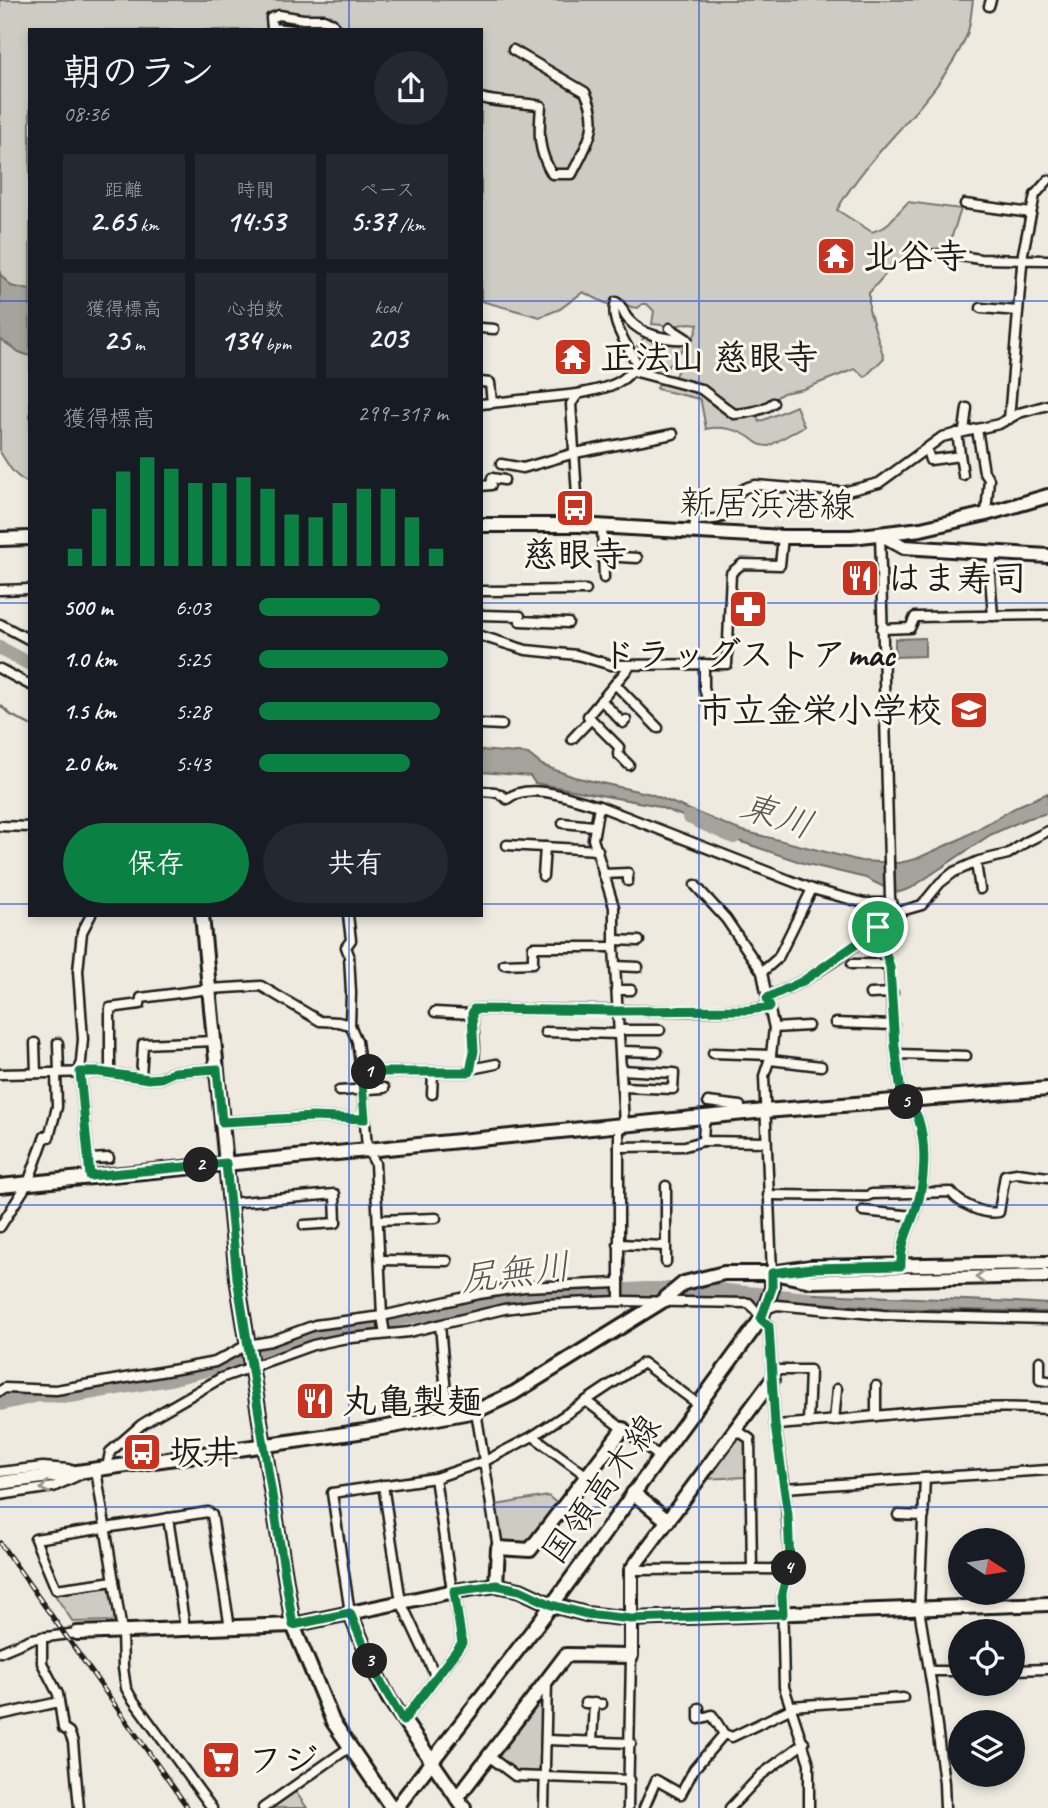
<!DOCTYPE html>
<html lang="ja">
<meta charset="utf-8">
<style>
body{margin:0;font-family:Caveat,"Klee One",sans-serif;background:#242831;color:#f1f3f6;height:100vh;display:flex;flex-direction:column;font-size:26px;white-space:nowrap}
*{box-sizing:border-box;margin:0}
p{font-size:23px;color:#9ea1a6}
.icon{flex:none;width:38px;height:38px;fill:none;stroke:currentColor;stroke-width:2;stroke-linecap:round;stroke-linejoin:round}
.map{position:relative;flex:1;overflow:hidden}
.drawer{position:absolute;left:28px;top:28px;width:455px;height:889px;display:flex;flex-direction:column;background:#171b24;border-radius:0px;box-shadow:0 4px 10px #0003}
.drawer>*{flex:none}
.needle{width:46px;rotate:102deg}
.controls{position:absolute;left:948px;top:1528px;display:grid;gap:14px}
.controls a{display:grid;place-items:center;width:77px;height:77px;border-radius:50%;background:#171b24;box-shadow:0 4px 10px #0003;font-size:35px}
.pin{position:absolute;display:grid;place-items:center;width:60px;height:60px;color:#fff;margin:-30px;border:4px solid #fff;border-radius:50%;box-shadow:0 2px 7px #0007}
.km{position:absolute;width:35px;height:35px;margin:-18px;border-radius:50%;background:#222;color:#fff;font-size:19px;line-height:35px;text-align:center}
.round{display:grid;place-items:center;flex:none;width:74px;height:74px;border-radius:37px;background:#242831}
.headline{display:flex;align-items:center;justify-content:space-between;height:119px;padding:0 35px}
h1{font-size:38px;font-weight:600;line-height:52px}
.metrics{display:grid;grid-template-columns:repeat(3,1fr);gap:10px;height:119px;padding:7px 35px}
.metrics div{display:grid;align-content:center;border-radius:0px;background:#242831;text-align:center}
.metrics b{font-size:30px;font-weight:600}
.metrics small{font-size:19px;font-weight:400}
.metrics p{font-size:19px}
.chart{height:196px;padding:14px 35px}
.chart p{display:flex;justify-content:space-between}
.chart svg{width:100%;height:126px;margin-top:7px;stroke:#0b8043;stroke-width:6}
.cta{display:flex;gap:14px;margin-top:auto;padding:14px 35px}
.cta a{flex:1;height:80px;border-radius:42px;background:#0b8043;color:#fff;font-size:28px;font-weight:600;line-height:80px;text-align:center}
.cta a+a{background:#242831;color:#f1f3f6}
ul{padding:0 35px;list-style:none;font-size:23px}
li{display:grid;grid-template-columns:112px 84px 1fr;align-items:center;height:52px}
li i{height:18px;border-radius:9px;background:#0b8043}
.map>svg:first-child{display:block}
.green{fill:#ceccc2;stroke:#75746f;stroke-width:2}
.water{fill:#a6a39d;stroke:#6f6d69;stroke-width:2}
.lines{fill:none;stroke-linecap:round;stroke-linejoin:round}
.stream{stroke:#6f6d69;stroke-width:2.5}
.river{stroke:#a6a39d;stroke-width:14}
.street-casing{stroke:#1c1c1c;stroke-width:13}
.secondary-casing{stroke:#1c1c1c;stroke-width:18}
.primary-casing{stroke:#1c1c1c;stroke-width:18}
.street{stroke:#fbf7ec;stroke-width:8}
.secondary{stroke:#fbf7ec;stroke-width:12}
.primary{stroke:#fbf7ec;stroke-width:12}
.rail-casing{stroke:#1c1c1c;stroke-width:5}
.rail{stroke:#fbf7ec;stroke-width:2.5;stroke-dasharray:8;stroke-linecap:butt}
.oneway{stroke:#97948e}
.route-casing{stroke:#fff;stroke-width:14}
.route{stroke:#0b8043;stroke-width:9}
.grid{fill:none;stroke:#1d4ed8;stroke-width:2;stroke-opacity:0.55}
.labels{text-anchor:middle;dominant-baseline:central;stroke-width:6;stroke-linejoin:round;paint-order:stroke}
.poi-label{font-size:35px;font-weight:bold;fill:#1c1c1c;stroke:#fbf7ec;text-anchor:start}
.street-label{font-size:35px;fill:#1c1c1c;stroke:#fbf7ec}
.water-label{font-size:37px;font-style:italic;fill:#5a5956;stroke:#fbf7ec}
</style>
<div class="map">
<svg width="1048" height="1808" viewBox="0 0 1048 1808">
<rect width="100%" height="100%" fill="#eeeadf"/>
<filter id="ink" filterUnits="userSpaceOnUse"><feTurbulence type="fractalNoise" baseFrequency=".0143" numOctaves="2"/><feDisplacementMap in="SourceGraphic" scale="14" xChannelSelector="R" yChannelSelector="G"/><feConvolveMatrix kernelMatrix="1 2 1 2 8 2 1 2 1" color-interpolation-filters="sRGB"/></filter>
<g filter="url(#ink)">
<g class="green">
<path d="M 0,0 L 973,0 C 971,12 971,26 966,37 C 936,104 872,147 837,210 L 872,232 L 885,227 L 908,202 L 961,209 L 945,257 L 934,256 L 892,262 L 890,269 L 869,293 L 869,310 L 884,358 L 865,377 L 855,369 L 804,389 L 783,393 L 770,402 L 750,410 L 734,412 L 709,393 L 673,380 L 696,332 L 698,324 L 690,323 L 673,326 L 652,324 L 654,311 L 647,304 L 642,304 L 638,308 L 631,307 L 614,297 L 609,305 L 583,292 L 560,309 L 540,317 L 481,301 L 481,30 L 30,30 L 30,484 C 11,474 11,468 0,452 Z"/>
<path d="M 646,335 L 688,342 L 663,373 L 650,366 L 654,360 L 637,346 Z"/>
<path d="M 659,381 L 697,390 L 716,408 L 734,419 L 757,416 L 759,422 L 796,406 L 804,426 L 769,446 C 759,446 757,443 749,437 C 737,429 720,426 706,429 L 701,402 L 699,399 L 657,389 Z"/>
<path d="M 739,1436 L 746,1439 L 746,1477 L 704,1479 Z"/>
<path d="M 548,1496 L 559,1505 L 531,1544 L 504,1544 L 501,1541 L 496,1505 Z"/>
<path d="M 108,1585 L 112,1589 L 117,1618 L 114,1621 L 73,1622 L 55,1595 Z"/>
<path d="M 540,1699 L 544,1701 L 542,1771 L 538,1774 L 516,1772 L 498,1759 L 498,1756 Z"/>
<path d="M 295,1791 L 307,1808 L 272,1808 Z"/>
</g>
<g class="water">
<path d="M 0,274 L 11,286 L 30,290 L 30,356 L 19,352 L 0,339 Z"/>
<path d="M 925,638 L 925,656 L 895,657 L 895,639 Z"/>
<path d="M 481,750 L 528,754 L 542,765 L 574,777 L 651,794 L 739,830 L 861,861 L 899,863 L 916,859 L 960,839 L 1020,805 L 1048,793 L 1048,813 L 1026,819 L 990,835 L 911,888 L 900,892 L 892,891 L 866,878 L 803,863 L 733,839 L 714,828 L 654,805 L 535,783 L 530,776 L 481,772 Z"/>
<path d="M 792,1293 L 1016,1302 L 1048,1304 L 1048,1312 L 885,1308 L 785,1300 Z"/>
</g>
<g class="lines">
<path class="stream" d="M 0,705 L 11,715 L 30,725"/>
<g class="river">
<path d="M 0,648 L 30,664"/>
<path d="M 689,817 L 734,837"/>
<path d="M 0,1404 L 39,1395 L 70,1396 L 170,1379 L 234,1363 L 317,1335 L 488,1302 L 545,1295 L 645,1289 L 707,1289 L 808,1299"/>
</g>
<g class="street-casing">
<g id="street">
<path d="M 989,6 L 991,0"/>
<path d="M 293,30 L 272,28 L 271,18 L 279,15 L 303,19 L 324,19 L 332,23 L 337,30"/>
<path d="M 481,98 C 501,104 521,101 541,106 C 539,133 537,149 552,174 L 572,174 C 587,144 602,125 585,92 L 513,50"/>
<path d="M 965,204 L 1031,213"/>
<path d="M 921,255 L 947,254 L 980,259 L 1048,260"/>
<path d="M 981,308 L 1018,311"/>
<path d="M 481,328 L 494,329"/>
<path d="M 633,371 L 701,389 L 734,414 C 747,413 763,411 773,403"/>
<path d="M 481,382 L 490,383 L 492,403"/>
<path d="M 481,404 L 578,394"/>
<path d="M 1009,419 L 1023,253 L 1035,195 L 1048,180"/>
<path d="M 977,429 L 984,472 L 989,479 L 986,514"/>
<path d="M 964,431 L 967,408"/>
<path d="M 957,433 L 963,475"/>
<path d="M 927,450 L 930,460 L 960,456"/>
<path d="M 501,464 L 523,468 L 575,453 L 673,434"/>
<path d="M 481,486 L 491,485 L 492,478 L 504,480"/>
<path d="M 579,525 L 571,404 L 578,394 C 599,389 628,386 636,362 C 627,345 609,321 616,302 C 624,306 622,314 629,320 C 643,336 667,340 687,339 L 670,328"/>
<path d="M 602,527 L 604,578"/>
<path d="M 694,532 L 695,520 C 703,519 717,521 724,516 C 741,505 727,491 755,485 L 843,492 L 879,483 L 942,437 L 999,424 L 1019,413 L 1048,405"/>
<path d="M 880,534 L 890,898 L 894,912"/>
<path d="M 993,553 L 990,576 L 993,616"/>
<path d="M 603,556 L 637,558"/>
<path d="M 0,590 L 30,589"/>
<path d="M 481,591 L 586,590"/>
<path d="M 481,615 L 520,616 L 520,621 L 568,623"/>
<path d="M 0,624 L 30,640"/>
<path d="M 882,629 L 910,628 L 915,617 L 1048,615"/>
<path d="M 481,636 L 526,650 L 577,655 L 611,665 L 727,664 L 731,573 L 742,564 L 780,565 L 783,537"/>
<path d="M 704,664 L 704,687 L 708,704"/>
<path d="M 0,669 L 30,685"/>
<path d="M 615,684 L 658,728"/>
<path d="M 601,700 L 623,723 L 626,720"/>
<path d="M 481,724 L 502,725"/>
<path d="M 572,739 L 591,719"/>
<path d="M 629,765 L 618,754 L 619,747 L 588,716 L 630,666"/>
<path d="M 481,791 L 495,792"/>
<path d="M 501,795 L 507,799 C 529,781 573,799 599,806 L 593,839 L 614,907 L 614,947 L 624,1124"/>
<path d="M 599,806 L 812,889 L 864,903 L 891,903"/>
<path d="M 563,823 L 594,826"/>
<path d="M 0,826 L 30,827"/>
<path d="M 507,845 L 598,850"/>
<path d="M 976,863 L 980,889"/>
<path d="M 603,874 L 628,873 L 628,881"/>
<path d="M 543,876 L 545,847"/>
<path d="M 695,885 L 726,919 L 762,972 L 778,958 L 812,889"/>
<path d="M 348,915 L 351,940 L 346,947 L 349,955 L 351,993 L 350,1025 L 357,1041 L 361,1072"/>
<path d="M 878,927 L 889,967 L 895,1046 L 902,1101"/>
<path d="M 615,940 L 639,941"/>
<path d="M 504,964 L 533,963 L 533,947 L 614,947"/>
<path d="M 852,964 L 884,964 L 888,961"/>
<path d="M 615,966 L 638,967"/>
<path d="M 762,972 L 767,998"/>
<path d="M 616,990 L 631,990"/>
<path d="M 870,994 L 893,993"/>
<path d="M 435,1012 L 472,1014"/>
<path d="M 835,1023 L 894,1025"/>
<path d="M 774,1028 L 808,1026"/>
<path d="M 619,1030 L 660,1030"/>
<path d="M 545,1032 L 619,1034"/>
<path d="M 35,1043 L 36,1073"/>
<path d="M 58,1043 L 59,1073"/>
<path d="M 621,1051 L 657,1052"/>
<path d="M 713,1053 L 771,1055"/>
<path d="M 897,1054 L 966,1056"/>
<path d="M 770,1060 L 821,1066"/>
<path d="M 471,1069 L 496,1064"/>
<path d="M 621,1070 L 674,1073 L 673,1089 L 622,1087"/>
<path d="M 110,1073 L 110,1008 L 140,1004 L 141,998 L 209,989 L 261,986 L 320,1021 L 338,1022 L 350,1025"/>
<path d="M 0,1074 L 99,1072 L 149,1079 L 161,1078 L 174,1072 L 217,1069"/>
<path d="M 141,1077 L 143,1044 L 214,1041"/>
<path d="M 339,1091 L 384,1088"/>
<path d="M 432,1094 L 433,1073"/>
<path d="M 708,1102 L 740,1106 L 740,1114"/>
<path d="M 708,1116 L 704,1124 L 703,1141 L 766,1142"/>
<path d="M 222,1122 L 313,1117 L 365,1119"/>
<path d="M 619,1147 L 685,1146 L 703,1141"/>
<path d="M 89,1159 L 109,1158"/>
<path d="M 90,1176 L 80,1072 L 83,1039 L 78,971 L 82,932 L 91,915"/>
<path d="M 768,1195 L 867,1196 L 872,1194 L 951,1192 C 961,1205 984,1215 999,1212 L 1005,1175 L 1017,1173 L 1048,1177"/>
<path d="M 230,1203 L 335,1194 L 336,1223 L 304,1225"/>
<path d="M 863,1211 L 914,1216"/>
<path d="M 378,1220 L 436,1218"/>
<path d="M 0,1227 L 28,1183 L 45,1136 L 49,1137 L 57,1107 L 56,1073"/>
<path d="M 618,1244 L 665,1246"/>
<path d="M 380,1260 L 447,1261"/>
<path d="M 666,1262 L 666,1186"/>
<path d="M 901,1266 C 900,1244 909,1229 916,1209 C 925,1183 927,1145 918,1118 C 915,1111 910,1106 905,1101"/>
<path d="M 772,1273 L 764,1076 L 771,1055 L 774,1028 L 767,998 L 803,981 L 837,959 L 871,934 L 887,915 L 922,905 L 940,883 L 954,872 L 979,861 L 1008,854 L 1026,842 L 1048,831"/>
<path d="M 619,1301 L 619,1124"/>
<path d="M 766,1309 L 777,1305 L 883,1315 L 1048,1319"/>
<path d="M 440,1325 L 448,1416"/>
<path d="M 385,1334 L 382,1316 L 375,1163 L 367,1148 L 361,1072 L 470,1072 C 479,1055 473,1032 472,1014 L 474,1009 L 688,1011 L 748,1010 L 770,1007"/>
<path d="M 1040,1361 L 1040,1380 L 1048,1381"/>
<path d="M 772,1370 L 810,1370 L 808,1423"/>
<path d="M 0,1391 L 5,1388 L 56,1390 L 189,1367 L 215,1362 L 247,1345 L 271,1341 L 315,1325 L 382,1316 L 479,1294 L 524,1287 L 618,1283"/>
<path d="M 586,1401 L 660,1457"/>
<path d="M 476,1411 L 498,1548"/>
<path d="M 876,1416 L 876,1386"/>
<path d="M 834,1421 L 837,1389"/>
<path d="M 775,1425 C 866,1420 956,1402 1048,1409"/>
<path d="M 735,1429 L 750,1439 L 752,1569"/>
<path d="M 533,1436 L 587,1476"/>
<path d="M 107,1468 L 110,1452 L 141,1425 L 160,1413 L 221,1378 L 313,1345 L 342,1339 L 409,1332 L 504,1309 L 543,1304 L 619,1301 L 749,1303 L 769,1326 L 775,1425 L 785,1488 L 790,1562 L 782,1593 L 784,1687 L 809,1763 L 809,1808"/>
<path d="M 96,1470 L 122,1631 L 123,1668 L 126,1688 L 131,1697 L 212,1808"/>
<path d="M 0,1472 L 43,1467 L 68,1469"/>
<path d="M 435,1478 L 485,1461 L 533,1436 L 643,1363 L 698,1404"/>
<path d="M 383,1485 L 401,1602 L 436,1677"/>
<path d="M 785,1488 L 925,1478"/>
<path d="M 0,1495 L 53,1487 L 79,1475"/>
<path d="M 898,1515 L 924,1516"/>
<path d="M 168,1518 L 185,1628"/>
<path d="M 631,1570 L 789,1569"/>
<path d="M 114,1581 L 56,1589 L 35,1539 L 208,1512 L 212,1515 L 230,1628"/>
<path d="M 350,1613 L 332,1493 L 435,1478 L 452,1591"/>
<path d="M 42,1637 L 42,1663 L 58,1694 L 63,1728 L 69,1732 L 73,1742 L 79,1808"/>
<path d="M 0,1652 L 31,1639 L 77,1633"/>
<path d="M 1013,1670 L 1048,1669"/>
<path d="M 930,1671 L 961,1671"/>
<path d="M 585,1703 L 602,1704"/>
<path d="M 791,1706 L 903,1698"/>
<path d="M 699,1708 L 699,1719 L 712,1715 L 724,1734 L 732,1737 L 792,1708"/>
<path d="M 0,1715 L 59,1702"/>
<path d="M 403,1721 L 462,1643 L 454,1591"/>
<path d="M 547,1740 L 631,1743"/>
<path d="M 592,1742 L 594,1703"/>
<path d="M 490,1757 L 515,1776 L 630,1780"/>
<path d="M 263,1808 L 350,1747"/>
<path d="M 544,1808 L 547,1682"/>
<path d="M 628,1808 L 631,1656"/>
<path d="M 644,1808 L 656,1780 L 681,1794 L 694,1769 L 724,1734"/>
<path d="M 730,1808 L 761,1775 L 804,1743"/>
<path d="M 945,1808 L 944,1783 L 933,1694 L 919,1609 L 925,1478 L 1048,1470"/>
</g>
</g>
<g class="secondary-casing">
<g id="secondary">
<path d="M 481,525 L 579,525 L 783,537 L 852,537 L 921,529 L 986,514 L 1048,496"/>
<path d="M 880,534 L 904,547 L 1048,556"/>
<path d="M 0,539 L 30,538"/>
<path d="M 202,915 L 237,1278 L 293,1625 L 333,1722 L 392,1808"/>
<path d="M 0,1186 L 765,1111 L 1048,1089"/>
<path d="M 633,1493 L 668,1521"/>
<path d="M 496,1585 L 498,1548 L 530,1550 L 623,1429"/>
<path d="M 350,1613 L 374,1670 L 389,1699 L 457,1798"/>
<path d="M 77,1633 L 293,1625 L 454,1591 L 496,1585 L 520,1590 L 552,1605 L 586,1614 L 631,1619 L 1048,1604"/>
<path d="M 396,1808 L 552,1605 L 761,1319 L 772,1288 L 772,1273"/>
<path d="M 464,1808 L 457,1798 L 566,1655 L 631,1656 L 631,1570 L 772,1380"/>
</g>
</g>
<g class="primary-casing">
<g id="primary">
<path d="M 783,1275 L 811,1281 L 1048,1276"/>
<path d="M 0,1483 L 365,1431 L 476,1411 L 514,1393 L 661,1302 L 684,1283 L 724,1273 L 772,1273 L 812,1267 L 1048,1263"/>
</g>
</g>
<use href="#street" class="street"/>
<use href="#secondary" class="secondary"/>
<use href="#primary" class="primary"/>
<g class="rail-casing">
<path id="rail" d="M 0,1543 L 188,1808"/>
</g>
<use href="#rail" class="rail"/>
</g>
<defs><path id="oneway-chevron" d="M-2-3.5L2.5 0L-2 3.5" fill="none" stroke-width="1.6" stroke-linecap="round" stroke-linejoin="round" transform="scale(1.75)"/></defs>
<g class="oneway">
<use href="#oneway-chevron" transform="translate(980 1277) rotate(179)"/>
<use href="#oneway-chevron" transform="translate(45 1488) rotate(169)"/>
</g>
</g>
<g class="lines" filter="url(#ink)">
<g class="route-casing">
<path id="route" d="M 878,927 L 890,967 L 895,1046 L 902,1101 L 905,1101 C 910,1106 916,1111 918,1118 C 927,1145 925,1183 916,1209 C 909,1229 900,1244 901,1266 L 812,1268 L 772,1273 L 772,1288 L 761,1319 L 769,1326 L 775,1425 L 788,1515 L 790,1562 L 782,1593 L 783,1614 L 631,1619 L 586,1614 L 552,1605 L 520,1590 L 496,1585 L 454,1591 L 462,1643 L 403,1721 L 374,1670 L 350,1613 L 293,1625 L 237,1278 L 226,1163 L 90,1176 L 80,1072 L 99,1072 L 149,1079 L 161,1078 L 174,1072 L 217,1069 L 222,1122 L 313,1117 L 365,1119 L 361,1072 L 470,1072 L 474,1051 L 472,1014 L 474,1009 L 617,1011 L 748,1010 L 770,1007 L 767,998 L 803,981 L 871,934 Z"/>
</g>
<use href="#route" class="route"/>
</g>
<path class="grid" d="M 349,0 L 349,30M 699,0 L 699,1808M 0,301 L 30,301M 481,301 L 1048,301M 0,603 L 30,603M 481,603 L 1048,603M 0,904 L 30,904M 481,904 L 1048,904M 349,915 L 349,1808M 0,1205 L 1048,1205M 0,1507 L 1048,1507"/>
<defs>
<g id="temple-square" transform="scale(2.0125)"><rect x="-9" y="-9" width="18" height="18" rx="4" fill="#c8321e" stroke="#fbf7ec"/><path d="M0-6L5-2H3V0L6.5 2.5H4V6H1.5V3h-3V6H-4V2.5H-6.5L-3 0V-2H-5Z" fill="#fff"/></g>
<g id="bus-square" transform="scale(2.0125)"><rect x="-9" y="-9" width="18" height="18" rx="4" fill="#c8321e" stroke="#fbf7ec"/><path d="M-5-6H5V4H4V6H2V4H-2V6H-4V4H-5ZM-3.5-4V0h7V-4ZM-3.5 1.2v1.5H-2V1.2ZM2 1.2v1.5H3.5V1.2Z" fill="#fff"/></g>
<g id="restaurant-square" transform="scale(2.0125)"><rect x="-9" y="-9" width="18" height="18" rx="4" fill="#c8321e" stroke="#fbf7ec"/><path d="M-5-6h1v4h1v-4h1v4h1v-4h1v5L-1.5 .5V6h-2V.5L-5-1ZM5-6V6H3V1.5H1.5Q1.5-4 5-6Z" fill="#fff"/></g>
<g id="pharmacy-square" transform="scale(2.0125)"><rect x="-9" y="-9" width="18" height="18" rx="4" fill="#c8321e" stroke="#fbf7ec"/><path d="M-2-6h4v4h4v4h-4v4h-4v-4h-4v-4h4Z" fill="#fff"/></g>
<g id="school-square" transform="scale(2.0125)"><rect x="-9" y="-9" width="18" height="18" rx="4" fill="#c8321e" stroke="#fbf7ec"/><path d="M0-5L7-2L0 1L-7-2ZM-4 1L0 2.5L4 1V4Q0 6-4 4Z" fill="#fff"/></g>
<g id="supermarket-square" transform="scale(2.0125)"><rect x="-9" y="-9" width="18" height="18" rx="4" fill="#c8321e" stroke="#fbf7ec"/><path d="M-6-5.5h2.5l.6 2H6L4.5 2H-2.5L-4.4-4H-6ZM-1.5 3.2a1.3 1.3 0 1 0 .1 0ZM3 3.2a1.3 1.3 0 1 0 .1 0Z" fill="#fff"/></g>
</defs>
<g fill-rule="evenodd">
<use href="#temple-square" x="836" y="256"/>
<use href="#temple-square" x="573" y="357"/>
<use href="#bus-square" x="575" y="508"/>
<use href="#restaurant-square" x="860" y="578"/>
<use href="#pharmacy-square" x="748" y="609"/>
<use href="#school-square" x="969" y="710"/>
<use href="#restaurant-square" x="315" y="1401"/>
<use href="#bus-square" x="142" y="1452"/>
<use href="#supermarket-square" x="221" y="1760"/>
</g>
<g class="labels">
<g class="poi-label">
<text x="863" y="256">北谷寺</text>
<text x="600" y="357">正法山 慈眼寺</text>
<text x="575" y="554" text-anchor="middle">慈眼寺</text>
<text x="887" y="578">はま寿司</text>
<text x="748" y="654" text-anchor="middle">ドラッグストアmac</text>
<text x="942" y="710" text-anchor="end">市立金栄小学校</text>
<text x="342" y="1401">丸亀製麺</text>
<text x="169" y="1452">坂井</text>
<text x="248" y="1760">フジ</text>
</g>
<g class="street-label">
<text transform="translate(767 504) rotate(1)">新居浜港線</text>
<text transform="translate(601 1489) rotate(-54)">国領高木線</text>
</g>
<g class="water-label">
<text transform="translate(777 815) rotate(18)">東川</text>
<text transform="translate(515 1272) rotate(-7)">尻無川</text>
</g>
</g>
</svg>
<div class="controls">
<a><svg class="needle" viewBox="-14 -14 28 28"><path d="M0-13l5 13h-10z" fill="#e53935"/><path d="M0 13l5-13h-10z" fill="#9ea1a6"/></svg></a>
<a><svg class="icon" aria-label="locate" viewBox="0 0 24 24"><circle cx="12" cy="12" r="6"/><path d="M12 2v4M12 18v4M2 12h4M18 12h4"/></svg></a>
<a><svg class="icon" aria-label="layers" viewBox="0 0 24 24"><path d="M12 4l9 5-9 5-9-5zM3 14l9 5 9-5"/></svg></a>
</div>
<div class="pin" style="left:878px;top:927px;background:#1e9e55"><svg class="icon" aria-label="arrive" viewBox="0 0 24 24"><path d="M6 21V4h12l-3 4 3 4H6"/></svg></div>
<b class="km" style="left:369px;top:1072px">1</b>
<b class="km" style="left:201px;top:1165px">2</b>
<b class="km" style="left:370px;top:1661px">3</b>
<b class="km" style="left:789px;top:1568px">4</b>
<b class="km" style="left:906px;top:1102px">5</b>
<section class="drawer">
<div class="headline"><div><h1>朝のラン</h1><p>08:36</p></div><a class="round"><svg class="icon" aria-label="share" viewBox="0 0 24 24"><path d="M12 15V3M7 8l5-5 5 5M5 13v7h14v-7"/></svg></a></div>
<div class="metrics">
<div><p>距離</p><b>2.65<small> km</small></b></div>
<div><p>時間</p><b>14:53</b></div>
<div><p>ペース</p><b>5:37<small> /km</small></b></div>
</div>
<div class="metrics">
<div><p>獲得標高</p><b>25<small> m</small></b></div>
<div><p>心拍数</p><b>134<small> bpm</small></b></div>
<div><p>kcal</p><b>203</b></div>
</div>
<div class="chart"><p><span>獲得標高</span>299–317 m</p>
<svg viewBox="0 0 160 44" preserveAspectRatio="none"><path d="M5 44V38M15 44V24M25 44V11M35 44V6M45 44V10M55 44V15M65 44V15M75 44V13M85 44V17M95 44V26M105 44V27M115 44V22M125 44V17M135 44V17M145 44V27M155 44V38"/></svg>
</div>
<ul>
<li><b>500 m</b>6:03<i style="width:64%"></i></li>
<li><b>1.0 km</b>5:25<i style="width:100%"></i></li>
<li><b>1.5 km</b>5:28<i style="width:96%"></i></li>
<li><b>2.0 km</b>5:43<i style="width:80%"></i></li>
</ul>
<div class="cta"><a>保存</a><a>共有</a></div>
</section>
</div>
